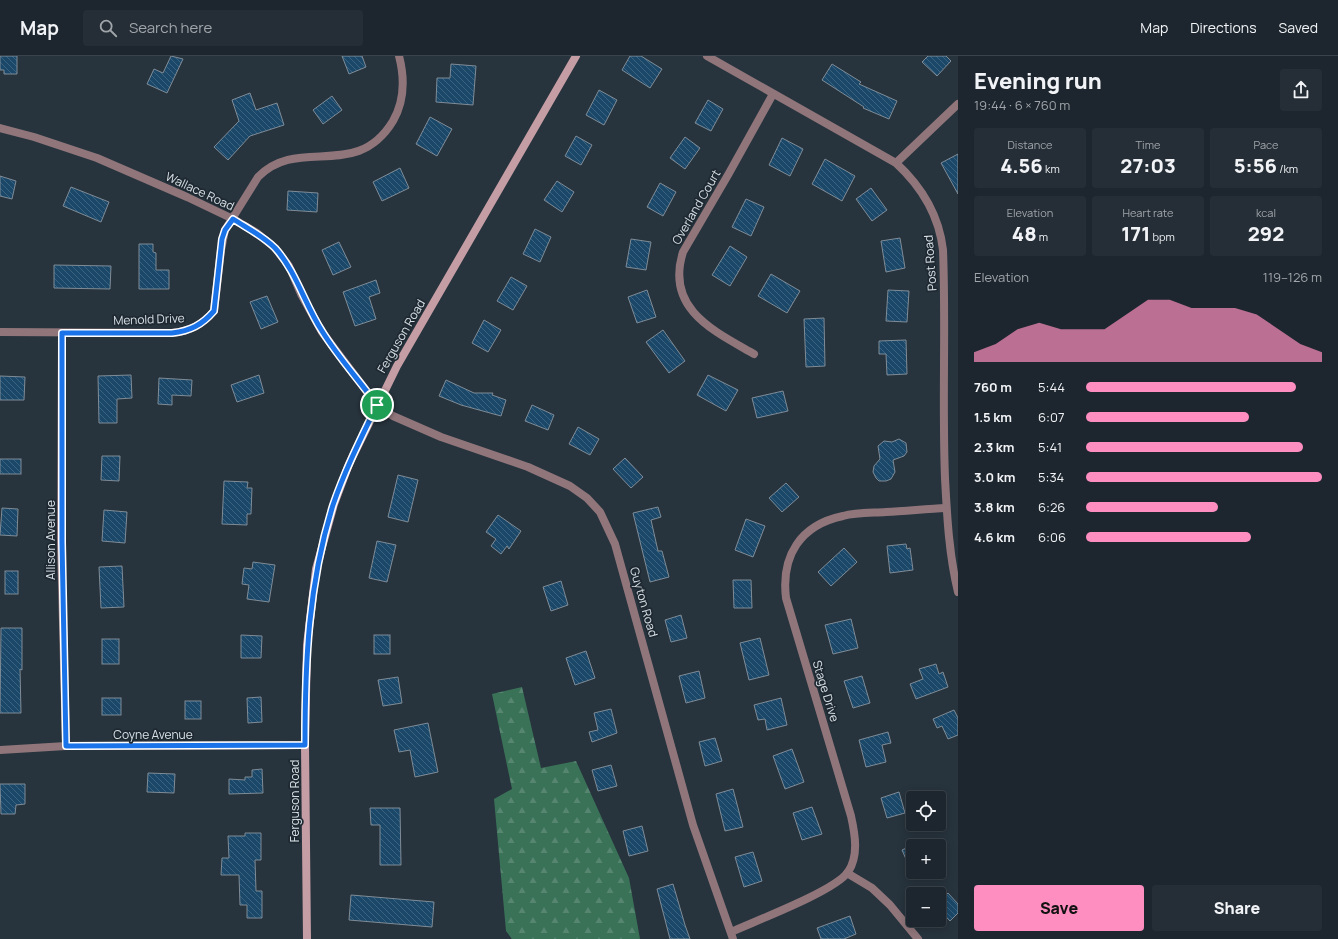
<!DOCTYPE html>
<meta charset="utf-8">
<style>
body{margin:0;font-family:Manrope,sans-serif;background:#252e36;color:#f1f3f6;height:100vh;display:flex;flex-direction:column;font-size:15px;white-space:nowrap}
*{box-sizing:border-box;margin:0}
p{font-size:13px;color:#a0a5aa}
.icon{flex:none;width:22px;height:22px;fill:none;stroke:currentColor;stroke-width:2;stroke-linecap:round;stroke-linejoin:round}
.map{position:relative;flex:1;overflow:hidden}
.sheet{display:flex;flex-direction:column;background:#1d262e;width:380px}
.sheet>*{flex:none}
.controls{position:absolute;left:906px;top:735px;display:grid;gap:8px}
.controls a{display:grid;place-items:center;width:40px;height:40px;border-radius:4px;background:#1d262e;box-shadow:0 2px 10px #0003,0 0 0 1px #3b434a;font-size:20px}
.pin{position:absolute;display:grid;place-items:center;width:34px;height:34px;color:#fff;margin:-17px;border:2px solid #fff;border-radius:50%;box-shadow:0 1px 4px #0007}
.round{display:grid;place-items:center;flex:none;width:42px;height:42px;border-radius:4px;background:#252e36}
.head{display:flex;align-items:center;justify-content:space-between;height:68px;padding:0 16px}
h1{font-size:22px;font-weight:800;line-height:30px}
.stats{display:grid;grid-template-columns:repeat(3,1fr);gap:6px;height:68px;padding:4px 16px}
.stats div{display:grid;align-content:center;border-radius:4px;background:#252e36;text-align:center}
.stats b{font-size:20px;font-weight:800}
.stats small{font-size:11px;font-weight:400}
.stats p{font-size:11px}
.chart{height:112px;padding:8px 16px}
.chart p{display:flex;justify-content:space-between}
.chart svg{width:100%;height:72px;margin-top:4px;fill:#fd8ebf;opacity:.7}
.primary-button{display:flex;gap:8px;margin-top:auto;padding:8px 16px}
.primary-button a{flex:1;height:46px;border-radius:4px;background:#fd8ebf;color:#111;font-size:16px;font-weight:800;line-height:46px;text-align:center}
.primary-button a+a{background:#252e36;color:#f1f3f6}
ul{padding:0 16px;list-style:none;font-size:13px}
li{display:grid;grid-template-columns:64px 48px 1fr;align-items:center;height:30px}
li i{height:10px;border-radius:5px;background:#fd8ebf}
header{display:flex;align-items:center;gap:24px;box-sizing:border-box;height:56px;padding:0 20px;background:#1d262e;border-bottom:1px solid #3b434a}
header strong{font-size:19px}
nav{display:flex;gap:22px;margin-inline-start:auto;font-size:14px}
.search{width:280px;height:36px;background:#252e36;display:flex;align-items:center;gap:10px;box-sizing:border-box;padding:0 14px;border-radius:4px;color:#a0a5aa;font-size:15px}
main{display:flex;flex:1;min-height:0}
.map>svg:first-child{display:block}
.forest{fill:url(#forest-firs)}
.building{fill:url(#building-back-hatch);stroke:#7f8c97}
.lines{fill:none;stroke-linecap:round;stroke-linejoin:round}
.street{stroke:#90767b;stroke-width:8}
.secondary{stroke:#c59da4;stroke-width:8}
.route-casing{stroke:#fff;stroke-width:8}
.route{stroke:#1a73e8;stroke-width:5}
.labels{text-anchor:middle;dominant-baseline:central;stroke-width:3.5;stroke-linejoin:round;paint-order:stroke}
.street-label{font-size:12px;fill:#d8e0e6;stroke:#1e2932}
</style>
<header>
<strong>Map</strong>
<div class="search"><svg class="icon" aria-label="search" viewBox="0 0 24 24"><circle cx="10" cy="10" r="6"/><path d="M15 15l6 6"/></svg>Search here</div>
<nav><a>Map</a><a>Directions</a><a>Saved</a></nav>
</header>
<main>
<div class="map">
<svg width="958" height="883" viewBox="0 0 958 883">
<defs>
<pattern id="forest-firs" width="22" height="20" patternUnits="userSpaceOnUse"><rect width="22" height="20" fill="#3a7258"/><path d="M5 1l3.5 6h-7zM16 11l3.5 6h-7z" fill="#568670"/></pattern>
<pattern id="building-back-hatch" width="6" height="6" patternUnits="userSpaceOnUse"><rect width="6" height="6" fill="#1b4868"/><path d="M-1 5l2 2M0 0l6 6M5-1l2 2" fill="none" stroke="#3b627e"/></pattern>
</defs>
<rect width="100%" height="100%" fill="#27333d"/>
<path class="forest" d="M 522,631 L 541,712 L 576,705 L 629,822 L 640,883 L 512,883 L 506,875 L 494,743 L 512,733 L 492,638 Z"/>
<g class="building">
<path d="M 0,0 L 17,0 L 17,18 L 4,18 L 4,14 L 0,14 Z"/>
<path d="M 171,0 L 183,3 L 167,37 L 147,28 L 154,13 L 163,17 Z"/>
<path d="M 342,0 L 362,0 L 366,11 L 349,18 Z"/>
<path d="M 630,0 L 641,0 L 662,13 L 650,32 L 622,14 Z"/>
<path d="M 928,0 L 946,0 L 951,5 L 937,20 L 922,6 Z"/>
<path d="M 451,8 L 476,10 L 473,49 L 436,46 L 437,22 L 450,22 Z"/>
<path d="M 832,8 L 861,26 L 859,28 L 897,45 L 889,63 L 863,52 L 864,51 L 822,24 Z"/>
<path d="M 599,34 L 617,44 L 604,69 L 586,59 Z"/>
<path d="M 250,37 L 256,54 L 277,47 L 284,69 L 250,80 L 228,104 L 214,91 L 239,65 L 232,44 Z"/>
<path d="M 332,40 L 342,54 L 323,68 L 313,54 Z"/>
<path d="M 708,44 L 723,53 L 711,75 L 695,67 Z"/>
<path d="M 430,61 L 452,73 L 437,100 L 416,88 Z"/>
<path d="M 576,80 L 592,89 L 581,109 L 565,100 Z"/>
<path d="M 685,81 L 700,92 L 685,113 L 670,102 Z"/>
<path d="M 782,82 L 803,93 L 790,120 L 769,109 Z"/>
<path d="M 958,98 L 958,138 L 941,107 Z"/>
<path d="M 825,103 L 855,120 L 842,145 L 812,128 Z"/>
<path d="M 400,112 L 409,132 L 382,145 L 373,126 Z"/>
<path d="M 0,120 L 16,125 L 12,143 L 0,140 Z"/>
<path d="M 557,125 L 574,136 L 562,156 L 544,144 Z"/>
<path d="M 660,127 L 676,136 L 663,160 L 647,151 Z"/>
<path d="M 71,131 L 109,146 L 101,166 L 63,150 Z"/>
<path d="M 871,132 L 887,154 L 872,165 L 856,143 Z"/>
<path d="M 288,135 L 318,137 L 317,156 L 287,154 Z"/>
<path d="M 746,143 L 764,151 L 751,180 L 732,171 Z"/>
<path d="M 535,173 L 551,181 L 540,206 L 523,198 Z"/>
<path d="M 900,182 L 905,212 L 886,216 L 881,185 Z"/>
<path d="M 631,183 L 651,186 L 646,214 L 626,211 Z"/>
<path d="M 339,186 L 351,211 L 333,219 L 322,194 Z"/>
<path d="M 139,188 L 153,188 L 153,196 L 156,197 L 156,214 L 169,214 L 169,233 L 139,233 Z"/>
<path d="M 730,190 L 747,201 L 730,230 L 712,219 Z"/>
<path d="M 54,209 L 111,210 L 110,233 L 54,232 Z"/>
<path d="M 771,218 L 800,235 L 787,257 L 758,240 Z"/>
<path d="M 511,221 L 527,230 L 513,254 L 497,245 Z"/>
<path d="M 376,224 L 380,237 L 369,241 L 376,263 L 355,270 L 343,236 Z"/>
<path d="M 647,234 L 656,261 L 637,267 L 628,241 Z"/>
<path d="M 888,234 L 909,235 L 907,266 L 886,265 Z"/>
<path d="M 267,240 L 278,266 L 261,273 L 250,246 Z"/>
<path d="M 824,262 L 825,310 L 806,311 L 804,263 Z"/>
<path d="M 484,264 L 501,274 L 488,296 L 472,287 Z"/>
<path d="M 663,274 L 685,305 L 669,317 L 646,286 Z"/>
<path d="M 906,284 L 907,318 L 887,319 L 886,298 L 879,298 L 879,285 Z"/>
<path d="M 131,319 L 132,342 L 117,343 L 117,367 L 99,367 L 98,320 Z"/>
<path d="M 259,319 L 264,337 L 237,346 L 231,329 Z"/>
<path d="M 708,319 L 738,334 L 726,355 L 697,339 Z"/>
<path d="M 0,320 L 25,321 L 24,344 L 0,344 Z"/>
<path d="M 159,322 L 192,324 L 191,340 L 172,339 L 172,349 L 158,348 Z"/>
<path d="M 446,324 L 474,337 L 493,337 L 492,339 L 506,344 L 501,360 L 461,349 L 439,340 Z"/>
<path d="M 783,335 L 788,355 L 757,362 L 752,342 Z"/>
<path d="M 532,349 L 554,359 L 548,374 L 525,365 Z"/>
<path d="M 578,371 L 599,383 L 590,399 L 569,388 Z"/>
<path d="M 899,383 L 906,387 L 907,396 L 904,400 L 893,404 L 895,416 L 891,423 L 886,425 L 879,425 L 876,422 L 873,416 L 874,410 L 880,403 L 878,390 L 884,385 L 892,386 Z"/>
<path d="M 102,400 L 120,400 L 119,425 L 101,424 Z"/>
<path d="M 625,402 L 643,421 L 631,432 L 613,413 Z"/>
<rect x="0" y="403" width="21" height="15"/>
<path d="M 398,419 L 418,424 L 408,466 L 388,461 Z"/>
<path d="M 224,425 L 248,426 L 247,432 L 252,432 L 251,458 L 247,458 L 247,469 L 222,468 Z"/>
<path d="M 786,427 L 799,441 L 782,456 L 769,442 Z"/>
<path d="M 658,451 L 661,461 L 651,464 L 658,495 L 662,495 L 669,521 L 650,526 L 633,457 Z"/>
<path d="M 2,452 L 18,453 L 17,480 L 0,479 Z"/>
<path d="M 104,454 L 127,456 L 125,487 L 102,485 Z"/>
<path d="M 498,459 L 521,475 L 509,493 L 507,490 L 501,498 L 491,490 L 496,483 L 486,476 Z"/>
<path d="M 746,463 L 765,470 L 753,501 L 735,494 Z"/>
<path d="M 377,485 L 396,489 L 387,526 L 369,522 Z"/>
<path d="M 906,488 L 907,493 L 910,492 L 913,514 L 890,517 L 887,490 Z"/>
<path d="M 844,492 L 857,506 L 831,530 L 818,516 Z"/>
<path d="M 253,506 L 275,509 L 269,546 L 247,543 L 249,529 L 242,528 L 244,512 L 252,513 Z"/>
<path d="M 122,510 L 124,551 L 101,552 L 99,511 Z"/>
<rect x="5" y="515" width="13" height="23"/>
<path d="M 733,524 L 751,524 L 752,552 L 734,552 Z"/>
<path d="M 561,525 L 568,549 L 551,555 L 543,531 Z"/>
<path d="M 681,559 L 687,582 L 671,586 L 665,564 Z"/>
<path d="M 851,563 L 858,592 L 833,598 L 825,569 Z"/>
<path d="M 1,572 L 22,572 L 22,614 L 20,613 L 21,657 L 0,657 Z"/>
<path d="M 241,579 L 262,580 L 261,602 L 241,602 Z"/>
<rect x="374" y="579" width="16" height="19"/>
<path d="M 760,582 L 769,619 L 749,624 L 740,587 Z"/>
<rect x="102" y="583" width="17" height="25"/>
<path d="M 586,595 L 595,622 L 575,629 L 566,602 Z"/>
<path d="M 936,608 L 939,618 L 943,616 L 948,631 L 916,643 L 910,628 L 923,623 L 919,613 Z"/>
<path d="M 699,615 L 705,642 L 686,647 L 679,620 Z"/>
<path d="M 862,620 L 870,647 L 853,652 L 844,625 Z"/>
<path d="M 398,621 L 402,647 L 383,650 L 378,624 Z"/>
<path d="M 261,641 L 262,666 L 248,667 L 247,642 Z"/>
<rect x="102" y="642" width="19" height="17"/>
<path d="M 781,642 L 787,669 L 767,674 L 765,663 L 758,664 L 754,649 Z"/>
<rect x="185" y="645" width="16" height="18"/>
<path d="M 611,653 L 617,677 L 592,686 L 589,676 L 598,674 L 594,657 Z"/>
<path d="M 954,654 L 958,662 L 958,679 L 948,683 L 942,670 L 937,672 L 933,663 Z"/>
<path d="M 428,667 L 438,716 L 415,721 L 410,694 L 399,696 L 394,674 Z"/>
<path d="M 888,676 L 891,687 L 882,689 L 886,706 L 866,711 L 859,684 Z"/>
<path d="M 715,682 L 722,705 L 705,710 L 699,686 Z"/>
<path d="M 792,693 L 804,726 L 785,733 L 773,700 Z"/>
<path d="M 611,709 L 617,730 L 598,735 L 592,714 Z"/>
<path d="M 262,713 L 263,737 L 229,738 L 229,723 L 245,724 L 245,721 L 252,721 L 252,714 Z"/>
<path d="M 148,717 L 175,718 L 174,737 L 147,736 Z"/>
<path d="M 0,728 L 25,728 L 25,748 L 16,749 L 15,758 L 1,758 Z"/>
<path d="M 733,733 L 743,771 L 725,775 L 716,738 Z"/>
<path d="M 899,736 L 905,757 L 887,762 L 881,742 Z"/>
<path d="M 812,751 L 822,778 L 802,784 L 793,757 Z"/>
<path d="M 370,752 L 400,752 L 401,809 L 380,809 L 380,769 L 371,769 Z"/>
<path d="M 642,770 L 648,795 L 629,800 L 623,775 Z"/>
<path d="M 245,777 L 261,777 L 261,804 L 255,804 L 256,835 L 262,835 L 262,862 L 247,862 L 247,849 L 240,849 L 239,819 L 221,819 L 222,802 L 229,802 L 228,780 L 245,780 Z"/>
<path d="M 913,789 L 913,819 L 902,794 Z"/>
<path d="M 753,796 L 762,825 L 744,831 L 735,801 Z"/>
<path d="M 673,828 L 685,869 L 690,883 L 670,883 L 657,833 Z"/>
<path d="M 948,837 L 958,848 L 958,857 L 950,865 L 939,853 L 939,846 Z"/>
<path d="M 351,839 L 434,846 L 432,871 L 349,864 Z"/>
<path d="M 850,860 L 856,878 L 844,883 L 821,883 L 817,872 Z"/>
</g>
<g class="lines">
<g class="street">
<path d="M 707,0 L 896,107 C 922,131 939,159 943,194 C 946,270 942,346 945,422 C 947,460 949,499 958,536"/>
<path d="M 0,72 L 34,81 L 97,102 L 187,141 L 233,163 L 257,177 L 275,192 L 289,210 L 301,238 L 322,276 L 377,349 L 393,360 L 441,381 L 528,411 L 570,430 L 587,442 L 600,456 L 615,488 L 693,769 L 733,883"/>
<path d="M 896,107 L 958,48"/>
<path d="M 0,276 L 172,277 C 190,275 202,269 214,255 L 221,194 L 225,174 L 258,121 C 299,79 356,126 393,65 C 405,44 405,23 399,0"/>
<path d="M 62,277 L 61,486 L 66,690"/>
<path d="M 754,298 C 714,275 665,253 683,196 L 728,119 L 773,38"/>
<path d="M 0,694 L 66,690 L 305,689"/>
<path d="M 847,817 L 872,832 L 890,849 L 918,883"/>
<path d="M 731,876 C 755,865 835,835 848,816 C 859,800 855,778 851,760 L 786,542 C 781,500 800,469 843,460 C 857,456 872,457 886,456 C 906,455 926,453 946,452"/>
</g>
<path class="secondary" d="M 307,883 L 305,689 L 307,589 L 316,513 L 334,448 L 349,408 L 397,310 L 576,0"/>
</g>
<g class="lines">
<g class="route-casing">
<path id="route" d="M 233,163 C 247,172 263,180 275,192 C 296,215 305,249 322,275 C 338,301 359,324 377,349 C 361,382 345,414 333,449 C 308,529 305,606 305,689 L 66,690 L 62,486 L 62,277 L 172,277 C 190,275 202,269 214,255 L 222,183 L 225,174 Z"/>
</g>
<use href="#route" class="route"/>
</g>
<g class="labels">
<g class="street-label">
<text transform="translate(200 135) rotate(25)">Wallace Road</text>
<text transform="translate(696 151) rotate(-60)">Overland Court</text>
<text transform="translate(930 207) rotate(-94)">Post Road</text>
<text transform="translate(149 263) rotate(-2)">Menold Drive</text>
<text transform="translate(401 280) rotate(-60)">Ferguson Road</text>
<text transform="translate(50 484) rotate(-90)">Allison Avenue</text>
<text transform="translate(644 546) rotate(74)">Guyton Road</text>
<text transform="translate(826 635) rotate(73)">Stage Drive</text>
<text x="153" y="678">Coyne Avenue</text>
<text transform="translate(294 745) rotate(-90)">Ferguson Road</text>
</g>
</g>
</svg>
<div class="controls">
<a><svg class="icon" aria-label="locate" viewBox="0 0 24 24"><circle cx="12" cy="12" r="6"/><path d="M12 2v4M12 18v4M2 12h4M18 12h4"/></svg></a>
<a>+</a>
<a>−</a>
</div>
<div class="pin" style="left:377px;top:349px;background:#1e9e55"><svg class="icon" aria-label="arrive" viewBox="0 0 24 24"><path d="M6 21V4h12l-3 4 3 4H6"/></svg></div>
</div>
<section class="sheet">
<div class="head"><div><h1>Evening run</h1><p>19:44 · 6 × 760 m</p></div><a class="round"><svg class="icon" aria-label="share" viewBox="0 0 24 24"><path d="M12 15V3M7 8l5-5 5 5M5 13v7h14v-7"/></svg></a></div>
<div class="stats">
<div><p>Distance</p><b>4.56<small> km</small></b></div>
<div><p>Time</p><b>27:03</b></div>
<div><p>Pace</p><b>5:56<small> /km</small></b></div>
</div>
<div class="stats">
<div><p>Elevation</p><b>48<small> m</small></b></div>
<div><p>Heart rate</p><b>171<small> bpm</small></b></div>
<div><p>kcal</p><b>292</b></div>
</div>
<div class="chart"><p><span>Elevation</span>119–126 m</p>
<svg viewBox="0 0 160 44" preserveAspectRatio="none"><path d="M0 44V38L10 33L20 24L30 20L40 24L50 24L60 24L70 15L80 6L90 6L100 11L110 11L120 11L130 15L140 24L150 33L160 38V44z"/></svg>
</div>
<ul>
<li><b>760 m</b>5:44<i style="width:89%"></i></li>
<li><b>1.5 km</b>6:07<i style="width:69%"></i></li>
<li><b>2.3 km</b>5:41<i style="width:92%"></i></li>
<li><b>3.0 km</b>5:34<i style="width:100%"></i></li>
<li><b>3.8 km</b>6:26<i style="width:56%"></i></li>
<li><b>4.6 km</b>6:06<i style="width:70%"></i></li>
</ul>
<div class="primary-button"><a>Save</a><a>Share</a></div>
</section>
</main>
